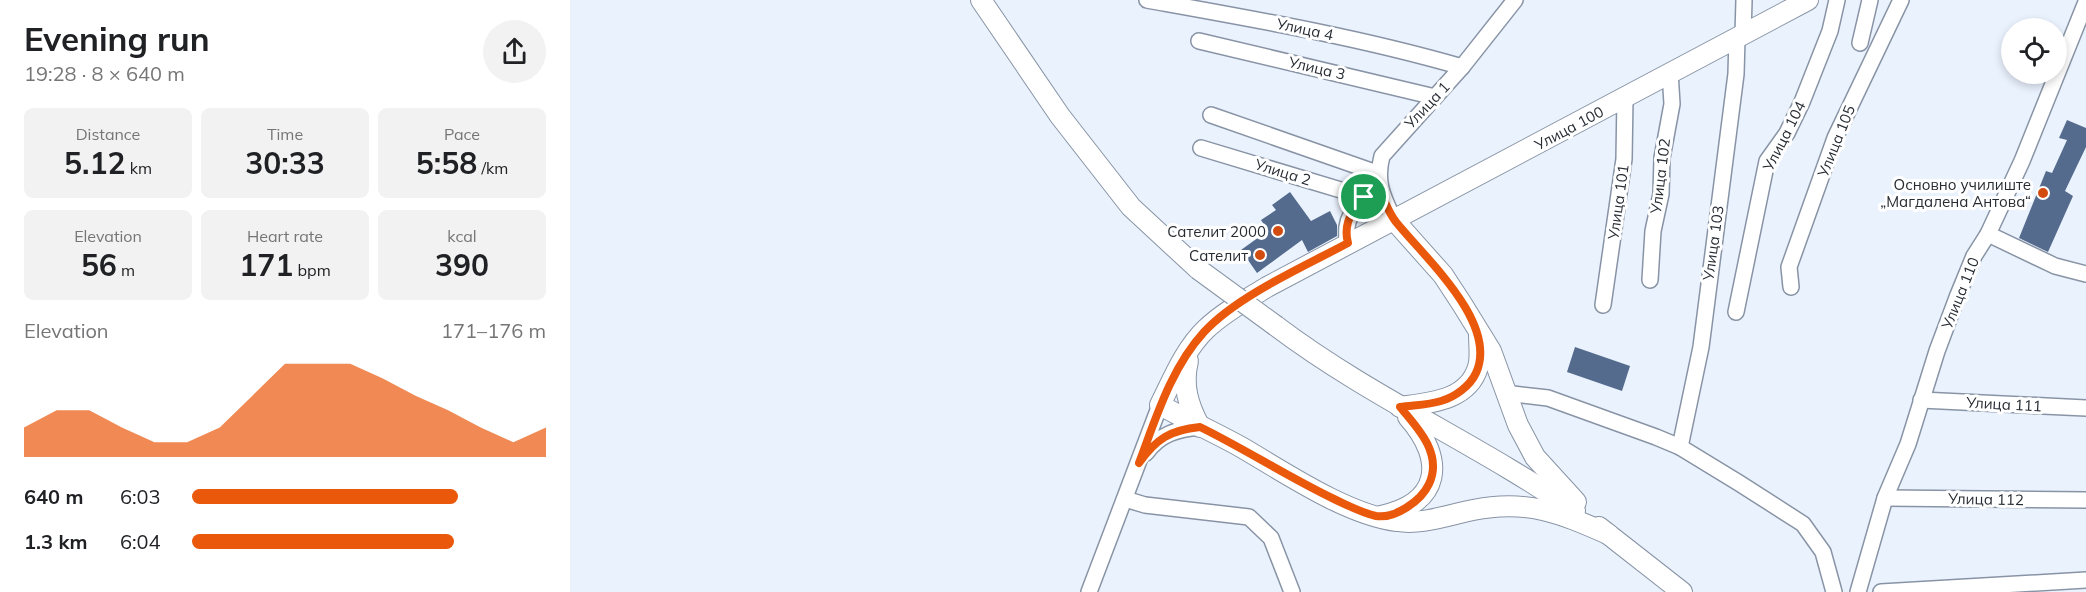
<!DOCTYPE html>
<meta charset="utf-8">
<style>
body{margin:0;font-family:Mulish,sans-serif;background:#f2f2f2;color:#202124;height:100vh;display:flex;flex-direction:column;font-size:22px;white-space:nowrap}
*{box-sizing:border-box;margin:0}
p{font-size:20px;color:#757577}
.icon{flex:none;width:33px;height:33px;fill:none;stroke:currentColor;stroke-width:2;stroke-linecap:round;stroke-linejoin:round}
.map{position:relative;flex:1;overflow:hidden}
.panel{display:flex;flex-direction:column;background:#fff;width:570px}
.panel>*{flex:none}
.buttons{position:absolute;left:1431px;top:18px;display:grid;gap:12px}
.buttons a{display:grid;place-items:center;width:66px;height:66px;border-radius:50%;background:#fff;box-shadow:0 3px 9px #0003;font-size:30px}
.pin{position:absolute;display:grid;place-items:center;width:51px;height:51px;color:#fff;margin:-26px;border:3px solid #fff;border-radius:50%;box-shadow:0 2px 6px #0007}
.round{display:grid;place-items:center;flex:none;width:63px;height:63px;border-radius:32px;background:#f2f2f2}
.headline{display:flex;align-items:center;justify-content:space-between;height:102px;padding:0 24px}
h1{font-size:33px;font-weight:700;line-height:45px}
.metrics{display:grid;grid-template-columns:repeat(3,1fr);gap:9px;height:102px;padding:6px 24px}
.metrics div{display:grid;align-content:center;border-radius:9px;background:#f2f2f2;text-align:center}
.metrics b{font-size:30px;font-weight:700}
.metrics small{font-size:16px;font-weight:400}
.metrics p{font-size:16px}
.chart{height:168px;padding:12px 24px}
.chart p{display:flex;justify-content:space-between}
.chart svg{width:100%;height:108px;margin-top:6px;fill:#ea580c;opacity:.7}
ul{padding:0 24px;list-style:none;font-size:20px}
li{display:grid;grid-template-columns:96px 72px 1fr;align-items:center;height:45px}
li i{height:15px;border-radius:8px;background:#ea580c}
main{display:flex;flex:1;min-height:0}
.map>svg:first-child{display:block}
.building{fill:#546b8d}
.lines{fill:none;stroke-linecap:round;stroke-linejoin:round}
.minor-casing{stroke:#8894a5;stroke-width:18}
.major-casing{stroke:#8894a5;stroke-width:22}
.minor{stroke:#fff;stroke-width:15}
.major{stroke:#fff;stroke-width:20}
.major-bridge-casing{stroke:#8894a5;stroke-width:22;stroke-linecap:butt}
.major-bridge{stroke:#fff;stroke-width:20}
.route-casing{stroke:#fff;stroke-width:12}
.route{stroke:#ea580c;stroke-width:8}
.poi-dot{fill:#d24c10;stroke:#fff;stroke-width:2}
.labels{text-anchor:middle;dominant-baseline:central;stroke-width:6;stroke-linejoin:round;paint-order:stroke}
.street-label{font-size:15px;fill:#272c33;stroke:#fff}
.poi-label{font-size:15px;fill:#272c33;stroke:#fff;text-anchor:end}
</style>
<main>
<section class="panel">
<div class="headline"><div><h1>Evening run</h1><p>19:28 · 8 × 640 m</p></div><a class="round"><svg class="icon" aria-label="share" viewBox="0 0 24 24"><path d="M12 15V3M7 8l5-5 5 5M5 13v7h14v-7"/></svg></a></div>
<div class="metrics">
<div><p>Distance</p><b>5.12<small> km</small></b></div>
<div><p>Time</p><b>30:33</b></div>
<div><p>Pace</p><b>5:58<small> /km</small></b></div>
</div>
<div class="metrics">
<div><p>Elevation</p><b>56<small> m</small></b></div>
<div><p>Heart rate</p><b>171<small> bpm</small></b></div>
<div><p>kcal</p><b>390</b></div>
</div>
<div class="chart"><p><span>Elevation</span>171–176 m</p>
<svg viewBox="0 0 160 44" preserveAspectRatio="none"><path d="M0 44V32L10 25L20 25L30 32L40 38L50 38L60 32L70 19L80 6L90 6L100 6L110 12L120 19L130 25L140 32L150 38L160 32V44z"/></svg>
</div>
<ul>
<li><b>640 m</b>6:03<i style="width:75%"></i></li>
<li><b>1.3 km</b>6:04<i style="width:74%"></i></li>
</ul>
</section>
<div class="map">
<svg width="1516" height="592" viewBox="0 0 1516 592">
<rect width="100%" height="100%" fill="#eaf2fe"/>
<g class="building">
<path d="M 1497,120 L 1516,128 L 1516,147 L 1495,191 L 1503,196 L 1478,252 L 1449,238 L 1476,171 L 1482,173 L 1497,140 L 1489,138 Z"/>
<path d="M 720,192 L 741,221 L 760,211 L 767,225 L 767,236 L 738,252 L 732,240 L 687,273 L 671,250 L 689,237 L 686,233 L 695,226 L 691,220 L 706,210 L 702,205 Z"/>
<path d="M 1005,347 L 1060,366 L 1052,391 L 997,372 Z"/>
</g>
<g class="lines">
<g class="minor-casing">
<g id="minor">
<path d="M 577,0 C 683,19 788,37 892,67"/>
<path d="M 1173,35 L 1174,0"/>
<path d="M 629,41 L 865,97"/>
<path d="M 1290,43 L 1300,0"/>
<path d="M 641,115 L 807,173"/>
<path d="M 631,148 L 794,197"/>
<path d="M 824,220 C 813,197 805,182 812,156 L 892,67 L 945,0"/>
<path d="M 1418,234 L 1485,266 L 1516,274"/>
<path d="M 778,243 C 772,220 785,206 802,191"/>
<path d="M 1080,280 L 1083,231 L 1091,194 L 1092,158 L 1102,104 L 1100,72"/>
<path d="M 1221,287 L 1219,267 L 1265,138 L 1331,0"/>
<path d="M 1033,305 L 1054,159 L 1055,98"/>
<path d="M 1166,312 L 1197,161 L 1217,133 L 1232,102 L 1260,31 L 1267,0"/>
<path d="M 935,393 L 978,398 L 1086,437 L 1110,447 L 1169,483 L 1233,524 L 1253,552 L 1264,592"/>
<path d="M 1351,400 L 1516,408"/>
<path d="M 1110,447 L 1131,347 L 1166,74 L 1167,38"/>
<path d="M 576,453 C 590,434 607,429 630,427"/>
<path d="M 1315,498 L 1516,500"/>
<path d="M 555,499 L 575,505 L 679,517 L 701,538 L 722,592"/>
<path d="M 519,592 L 590,405"/>
<path d="M 1288,592 L 1315,498 L 1338,444 L 1367,351 L 1388,295 L 1404,256 L 1418,234 L 1452,161 L 1516,2"/>
<path d="M 1311,592 L 1516,580"/>
</g>
</g>
<g class="major-casing">
<g id="major">
<path d="M 411,0 L 490,116 L 561,207 L 628,269"/>
<path d="M 824,220 L 873,275 L 892,304 L 921,351 L 948,425 L 965,457 L 1006,502"/>
<path d="M 706,326 C 800,397 908,444 1005,511"/>
<path d="M 618,361 C 612,385 618,405 630,427"/>
<path d="M 830,407 C 859,403 898,401 908,367 C 911,358 909,345 909,335"/>
<path d="M 811,516 C 871,503 876,460 838,417"/>
<path d="M 1029,527 L 1112,592"/>
<path d="M 1038,534 C 990,513 957,499 903,510 C 878,515 852,525 827,521 C 777,515 714,472 671,447 C 644,432 617,420 590,405 C 603,379 615,349 636,329 C 654,312 676,300 697,287 L 1238,0"/>
</g>
</g>
<use href="#minor" class="minor"/>
<use href="#major" class="major"/>
<g class="major-bridge-casing">
<path id="major-bridge" d="M 628,269 L 706,326"/>
</g>
<use href="#major-bridge" class="major-bridge"/>
</g>
<g class="lines">
<g class="route-casing">
<path id="route" d="M 808,185 C 813,198 818,212 826,222 C 854,257 929,323 906,373 C 900,386 885,397 871,401 C 858,405 844,405 830,407 C 848,428 873,454 859,484 C 851,501 825,519 806,516 C 792,513 777,505 764,499 C 718,477 675,449 630,427 C 600,430 586,439 569,463 C 586,418 601,368 634,332 C 667,296 735,266 778,243 C 771,217 790,201 808,185 Z"/>
</g>
<use href="#route" class="route"/>
</g>
<g class="poi-dot">
<circle cx="1473" cy="193" r="6"/>
<circle cx="708" cy="231" r="6"/>
<circle cx="690" cy="255" r="6"/>
</g>
<g class="labels">
<g class="street-label">
<text transform="translate(735 29) rotate(12)">Улица 4</text>
<text transform="translate(747 68) rotate(13)">Улица 3</text>
<text transform="translate(857 105) rotate(-47)">Улица 1</text>
<text transform="translate(999 128) rotate(-28)">Улица 100</text>
<text transform="translate(1214 136) rotate(-63)">Улица 104</text>
<text transform="translate(1266 141) rotate(-68)">Улица 105</text>
<text transform="translate(713 172) rotate(17)">Улица 2</text>
<text transform="translate(1090 176) rotate(-83)">Улица 102</text>
<text transform="translate(1048 202) rotate(-82)">Улица 101</text>
<text transform="translate(1143 243) rotate(-82)">Улица 103</text>
<text transform="translate(1390 293) rotate(-68)">Улица 110</text>
<text transform="translate(1434 404) rotate(3)">Улица 111</text>
<text transform="translate(1416 499) rotate(1)">Улица 112</text>
</g>
<g class="poi-label">
<text x="1461" y="184">Основно училиште<tspan x="1461" dy="17">„Магдалена Антова“</tspan></text>
<text x="696" y="231">Сателит 2000</text>
<text x="678" y="255">Сателит</text>
</g>
</g>
</svg>
<div class="buttons">
<a><svg class="icon" aria-label="locate" viewBox="0 0 24 24"><circle cx="12" cy="12" r="6"/><path d="M12 2v4M12 18v4M2 12h4M18 12h4"/></svg></a>
</div>
<div class="pin" style="left:794px;top:197px;background:#1e9e55"><svg class="icon" aria-label="arrive" viewBox="0 0 24 24"><path d="M6 21V4h12l-3 4 3 4H6"/></svg></div>
</div>
</main>
